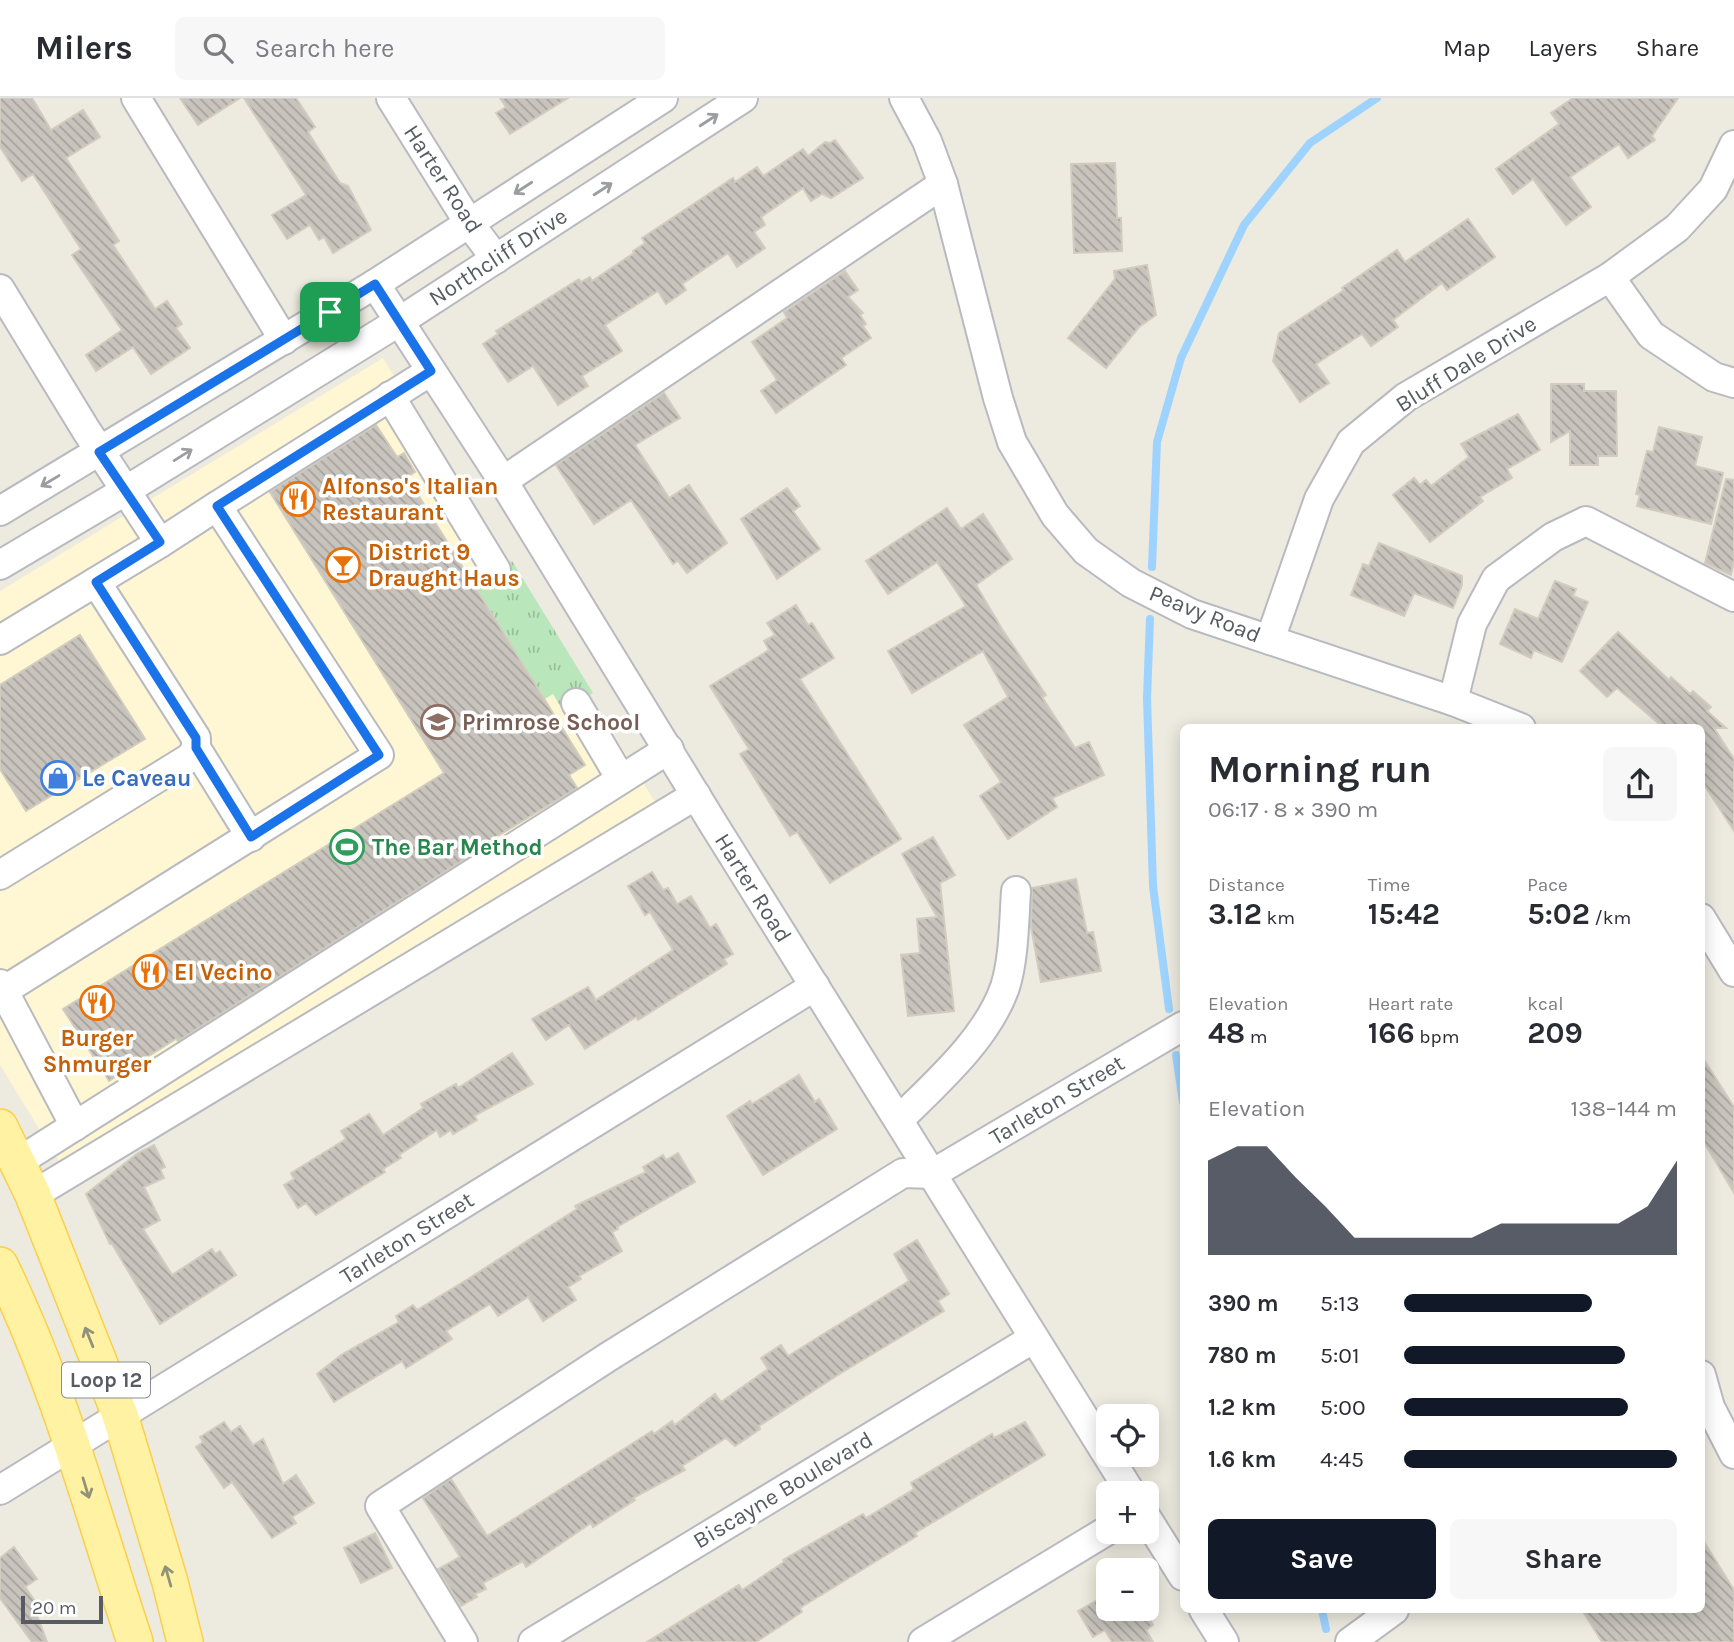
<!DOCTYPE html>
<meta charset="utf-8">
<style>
body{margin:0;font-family:Karla,sans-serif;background:#f7f7f7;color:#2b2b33;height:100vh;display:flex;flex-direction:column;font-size:26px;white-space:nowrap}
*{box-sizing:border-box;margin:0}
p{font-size:23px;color:#7c7c81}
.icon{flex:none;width:38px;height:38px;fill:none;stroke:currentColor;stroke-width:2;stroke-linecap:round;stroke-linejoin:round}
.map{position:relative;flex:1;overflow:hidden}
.panel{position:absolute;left:1180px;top:626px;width:525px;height:889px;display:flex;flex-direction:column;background:#fff;border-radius:10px;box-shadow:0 4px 18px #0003}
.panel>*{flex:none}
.controls{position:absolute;left:1096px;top:1306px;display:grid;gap:14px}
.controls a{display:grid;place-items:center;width:63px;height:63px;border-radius:10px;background:#fff;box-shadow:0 4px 18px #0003;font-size:35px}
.scale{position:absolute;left:21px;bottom:18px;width:82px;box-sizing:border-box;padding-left:7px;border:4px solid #585c62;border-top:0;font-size:19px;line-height:24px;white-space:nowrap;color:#585c62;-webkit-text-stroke:5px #fff;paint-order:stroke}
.pin{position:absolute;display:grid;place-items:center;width:60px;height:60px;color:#fff;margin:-30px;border-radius:14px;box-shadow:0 4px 10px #0006}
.round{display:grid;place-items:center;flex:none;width:74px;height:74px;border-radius:10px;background:#f7f7f7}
.overview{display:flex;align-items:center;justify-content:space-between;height:119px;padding:0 28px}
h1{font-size:38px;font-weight:700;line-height:52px}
.stats{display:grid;grid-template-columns:repeat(3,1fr);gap:10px;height:119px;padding:7px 28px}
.stats div{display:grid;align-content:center}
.stats b{font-size:30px;font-weight:700}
.stats small{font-size:19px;font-weight:400}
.stats p{font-size:19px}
.chart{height:196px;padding:14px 28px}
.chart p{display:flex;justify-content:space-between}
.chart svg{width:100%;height:126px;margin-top:7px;fill:#111827;opacity:.7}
.cta{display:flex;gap:14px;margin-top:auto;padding:14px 28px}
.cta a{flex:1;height:80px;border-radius:10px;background:#111827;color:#fff;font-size:28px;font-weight:700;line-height:80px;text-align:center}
.cta a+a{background:#f7f7f7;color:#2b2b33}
ul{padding:0 28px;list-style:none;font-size:23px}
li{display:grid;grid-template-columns:112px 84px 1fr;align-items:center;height:52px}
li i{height:18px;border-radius:9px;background:#111827}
header{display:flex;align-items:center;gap:42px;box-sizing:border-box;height:98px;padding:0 35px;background:#fff;border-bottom:2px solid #e1e1e2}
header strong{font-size:33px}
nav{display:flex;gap:38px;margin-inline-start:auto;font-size:24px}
.search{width:490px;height:63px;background:#f7f7f7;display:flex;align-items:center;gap:18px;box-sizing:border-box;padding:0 24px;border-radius:10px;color:#7c7c81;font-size:26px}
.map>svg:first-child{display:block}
.commercial{fill:#fff6d3}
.park{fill:url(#park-tufts)}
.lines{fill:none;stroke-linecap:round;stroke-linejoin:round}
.stream{stroke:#9ed2ff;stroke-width:8}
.building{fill:url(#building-back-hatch);stroke:#d2ccbe;stroke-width:2}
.minor-casing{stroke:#b8bac0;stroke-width:32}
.major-casing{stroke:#fbcf4a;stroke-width:38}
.minor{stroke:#fff;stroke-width:28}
.major{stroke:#fff3a3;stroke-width:35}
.oneway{stroke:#9b9da1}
.oneway2{stroke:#929179}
.route-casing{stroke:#fff;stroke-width:14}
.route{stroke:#1a73e8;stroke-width:9}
.labels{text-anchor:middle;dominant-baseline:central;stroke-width:7;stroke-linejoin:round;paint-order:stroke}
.shield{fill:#fff;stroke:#8a8d91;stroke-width:2}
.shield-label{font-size:21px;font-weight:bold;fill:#585c62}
.street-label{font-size:23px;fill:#585c62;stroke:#fff}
.food-label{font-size:23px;font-weight:bold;fill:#c56008;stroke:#fff;text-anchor:start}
.education-label{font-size:23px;font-weight:bold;fill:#785e54;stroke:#fff;text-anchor:start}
.shop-label{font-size:23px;font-weight:bold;fill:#366cbe;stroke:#fff;text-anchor:start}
.leisure-label{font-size:23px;font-weight:bold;fill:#27864d;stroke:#fff;text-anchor:start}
</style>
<header>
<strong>Milers</strong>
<div class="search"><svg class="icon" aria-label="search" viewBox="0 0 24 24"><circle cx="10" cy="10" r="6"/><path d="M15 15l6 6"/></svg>Search here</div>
<nav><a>Map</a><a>Layers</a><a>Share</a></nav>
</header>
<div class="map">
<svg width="1734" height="1544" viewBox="0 0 1734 1544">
<defs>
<pattern id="park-tufts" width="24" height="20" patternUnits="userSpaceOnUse" patternTransform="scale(1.75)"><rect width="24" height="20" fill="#b9e7bb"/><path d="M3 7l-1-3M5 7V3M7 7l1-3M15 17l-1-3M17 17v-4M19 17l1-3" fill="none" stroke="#99be9b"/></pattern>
<pattern id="building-back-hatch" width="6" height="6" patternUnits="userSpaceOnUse" patternTransform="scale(1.75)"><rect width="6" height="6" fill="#c8c4bd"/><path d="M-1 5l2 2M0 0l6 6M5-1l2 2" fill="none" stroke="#a5a29d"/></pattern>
</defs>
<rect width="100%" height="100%" fill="#edeadf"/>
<path class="commercial" d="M 383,260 L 655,704 L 60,1065 L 0,967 L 0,493 Z"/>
<path class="park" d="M 512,463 L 593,595 L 563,613 L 553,596 L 545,601 L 474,486 Z"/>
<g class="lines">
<g class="stream">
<path d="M 1152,469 L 1157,344 L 1181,260 L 1244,127 L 1310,45 L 1377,0"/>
<path d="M 1150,521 L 1147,600 L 1153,788 L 1169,911"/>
<path d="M 1176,957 L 1183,1004"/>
<path d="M 1322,1512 L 1326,1531"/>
</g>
</g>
<g class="building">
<path d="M 0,0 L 32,0 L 51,32 L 83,12 L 100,39 L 66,60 L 119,143 L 113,147 L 155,211 L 167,203 L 182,226 L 176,230 L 190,250 L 151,276 L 133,249 L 96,273 L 86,257 L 122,232 L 72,157 L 81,151 L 33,76 L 22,83 L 0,49 Z"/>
<path d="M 180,0 L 240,0 L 198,27 Z"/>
<path d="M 244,0 L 296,0 L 315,29 L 308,34 L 340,85 L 348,88 L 371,132 L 333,155 L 324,139 L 319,142 L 310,127 L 287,141 L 272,117 L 306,97 Z"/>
<path d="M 500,0 L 568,0 L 510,36 L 496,15 L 506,9 Z"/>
<path d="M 1573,0 L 1678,0 L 1652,38 L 1655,42 L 1628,60 L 1619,46 L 1570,79 L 1591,109 L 1566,127 L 1533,81 L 1513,96 L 1496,71 L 1559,26 L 1551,15 Z"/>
<path d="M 835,42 L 863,80 L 831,100 L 822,96 L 811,103 L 803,90 L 761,119 L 765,127 L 754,134 L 765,150 L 737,169 L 728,155 L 682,186 L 686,192 L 666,206 L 658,193 L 605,227 L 622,253 L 582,278 L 588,288 L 558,307 L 533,268 L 508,284 L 483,246 L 498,236 L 496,233 L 579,181 L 581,184 L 590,179 L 592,183 L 634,155 L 633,153 L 645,145 L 642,140 L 733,80 L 735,84 L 757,69 L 763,78 L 803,51 L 808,58 L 825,44 L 830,45 Z"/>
<path d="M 1115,65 L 1117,120 L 1121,120 L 1122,153 L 1074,155 L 1071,66 Z"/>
<path d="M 1468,121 L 1495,159 L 1447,192 L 1442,185 L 1393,222 L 1398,229 L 1371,248 L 1362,236 L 1316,266 L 1329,285 L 1300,304 L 1273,263 L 1279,235 L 1344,192 L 1342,190 L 1397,152 L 1405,164 Z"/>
<path d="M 1147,167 L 1156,217 L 1139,229 L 1106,270 L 1068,240 L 1115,181 L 1114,173 Z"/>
<path d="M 845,173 L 858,192 L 848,199 L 863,215 L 860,217 L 866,226 L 863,228 L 871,240 L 841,260 L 846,267 L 776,315 L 761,293 L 777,282 L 752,244 L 787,220 L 784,214 Z"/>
<path d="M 1551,286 L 1584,286 L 1584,293 L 1616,293 L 1617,358 L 1598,358 L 1598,367 L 1570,367 L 1570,333 L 1551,344 Z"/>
<path d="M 664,295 L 680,320 L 635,347 L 669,400 L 689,387 L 727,445 L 687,475 L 678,463 L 673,466 L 631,402 L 594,426 L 556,367 Z"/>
<path d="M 1518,316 L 1540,352 L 1507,371 L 1512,380 L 1480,399 L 1483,403 L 1430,444 L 1393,397 L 1414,380 L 1420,387 L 1426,382 L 1431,388 L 1469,359 L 1461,346 Z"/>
<path d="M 376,327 L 397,359 L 404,355 L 415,374 L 407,379 L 585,667 L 569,677 L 577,690 L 478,750 L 479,752 L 178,943 L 176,941 L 109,983 L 63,911 L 444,675 L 270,394 Z"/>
<path d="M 1659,329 L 1702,339 L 1695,368 L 1723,375 L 1711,426 L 1637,408 L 1640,397 L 1636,396 L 1647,353 L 1653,354 Z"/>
<path d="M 1726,381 L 1734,382 L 1734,462 L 1731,477 L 1705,465 Z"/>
<path d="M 787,390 L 800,408 L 793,413 L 820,451 L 777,481 L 741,421 Z"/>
<path d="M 947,410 L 961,431 L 983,416 L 1012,461 L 976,487 L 1002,531 L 1046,597 L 1042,599 L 1075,650 L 1089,644 L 1104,677 L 1052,700 L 1057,709 L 1008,741 L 980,698 L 1001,684 L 964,627 L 1008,599 L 983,553 L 912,595 L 888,553 L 966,508 L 937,464 L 888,496 L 866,463 Z"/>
<path d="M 1379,445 L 1462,478 L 1462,487 L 1453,510 L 1414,495 L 1404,518 L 1351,497 L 1363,466 L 1369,468 Z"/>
<path d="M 1555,483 L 1576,491 L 1573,498 L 1588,504 L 1562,564 L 1534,552 L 1531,560 L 1500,546 L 1515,511 L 1538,521 Z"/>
<path d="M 796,507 L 808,527 L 812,525 L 834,560 L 800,581 L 901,741 L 830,785 L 797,734 L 790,738 L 740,656 L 749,651 L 710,588 L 769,552 L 764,543 L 775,537 L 767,525 Z"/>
<path d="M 1618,534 L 1669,582 L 1671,579 L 1690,596 L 1693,593 L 1711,609 L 1707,613 L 1726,630 L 1714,630 L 1734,661 L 1734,733 L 1701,682 L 1701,630 L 1664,630 L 1617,590 L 1607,599 L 1580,573 Z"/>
<path d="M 80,537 L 145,641 L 26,713 L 0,671 L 0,587 Z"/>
<path d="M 933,739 L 955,777 L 940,785 L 954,913 L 908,918 L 901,857 L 920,855 L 917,821 L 937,819 L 902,756 Z"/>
<path d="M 652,774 L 663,792 L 668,790 L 677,806 L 691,798 L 710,830 L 716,826 L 733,856 L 724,861 L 727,866 L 638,922 L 636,919 L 585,951 L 569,927 L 546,942 L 532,921 L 588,889 L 596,902 L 673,852 L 650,814 L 645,817 L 628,788 Z"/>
<path d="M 1076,781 L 1087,835 L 1093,834 L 1101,873 L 1041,884 L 1031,829 L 1032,790 Z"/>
<path d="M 512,955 L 533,986 L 474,1018 L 477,1022 L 453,1036 L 451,1032 L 440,1039 L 437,1032 L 399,1057 L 401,1060 L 383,1071 L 385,1074 L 316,1117 L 306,1105 L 298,1110 L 284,1087 L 294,1081 L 291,1075 L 346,1041 L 341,1033 L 369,1016 L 383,1037 L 423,1010 L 421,1006 L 456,986 L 458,990 Z"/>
<path d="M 1701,957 L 1734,1009 L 1734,1095 L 1701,1039 Z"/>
<path d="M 799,977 L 815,1004 L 819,1001 L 837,1031 L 763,1077 L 727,1018 L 750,1003 L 752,1006 Z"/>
<path d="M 154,1047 L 165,1069 L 160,1071 L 164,1080 L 144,1089 L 160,1122 L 143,1131 L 172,1177 L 212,1151 L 215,1156 L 220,1153 L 236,1177 L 160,1226 L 112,1146 L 110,1146 L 86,1096 L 138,1055 Z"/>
<path d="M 678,1055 L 695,1084 L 617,1129 L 618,1131 L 612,1134 L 622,1153 L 579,1178 L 581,1181 L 568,1189 L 576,1202 L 543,1223 L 528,1199 L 498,1218 L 490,1206 L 446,1233 L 452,1241 L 406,1270 L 402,1263 L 334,1304 L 317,1276 L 341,1257 L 399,1224 L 396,1218 L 413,1207 L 417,1212 L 468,1181 L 577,1111 L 575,1108 L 646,1074 L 643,1069 L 663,1057 L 666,1062 Z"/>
<path d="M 917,1142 L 949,1196 L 938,1203 L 944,1213 L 841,1275 L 759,1328 L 760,1331 L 735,1348 L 726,1340 L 682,1368 L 685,1372 L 633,1400 L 635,1402 L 593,1429 L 591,1425 L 526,1469 L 523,1463 L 483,1485 L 486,1491 L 475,1496 L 477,1499 L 461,1508 L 438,1471 L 460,1459 L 423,1400 L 451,1381 L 487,1438 L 652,1333 L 654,1336 L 672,1323 L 675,1327 L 715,1296 L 721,1304 L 768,1271 L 761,1260 L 781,1247 L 788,1258 L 909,1183 L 894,1156 Z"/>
<path d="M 224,1324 L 231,1334 L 240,1328 L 253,1347 L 263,1341 L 283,1386 L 296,1377 L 314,1405 L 292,1419 L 296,1425 L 272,1440 L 232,1384 L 224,1390 L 196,1349 L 203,1344 L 200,1339 Z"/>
<path d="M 1025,1324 L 1045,1357 L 915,1435 L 917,1438 L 800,1510 L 802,1514 L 756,1544 L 647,1544 L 739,1487 L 742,1492 L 784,1464 L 783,1462 L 863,1416 L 866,1420 L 914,1391 L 911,1385 L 992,1336 L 994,1340 Z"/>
<path d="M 375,1435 L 392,1470 L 361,1485 L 344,1450 Z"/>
<path d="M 1701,1439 L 1734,1492 L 1734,1544 L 1602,1544 L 1582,1512 L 1701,1512 Z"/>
<path d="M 14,1449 L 37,1481 L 25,1489 L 42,1513 L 37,1517 L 47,1544 L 32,1544 L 0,1500 L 0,1460 Z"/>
<path d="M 1108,1496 L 1108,1510 L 1144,1510 L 1153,1527 L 1146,1532 L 1153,1544 L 1112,1544 L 1105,1532 L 1093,1539 L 1078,1513 Z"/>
</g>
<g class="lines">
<g class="minor-casing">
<g id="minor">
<path d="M 136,0 L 284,242"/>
<path d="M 391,0 L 469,125 L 496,161"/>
<path d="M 904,0 L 927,43 L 943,86 L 998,300 L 1012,344 L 1055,417 L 1086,453 L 1131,485 L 1192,516 L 1453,603 L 1521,630"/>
<path d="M 1610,179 L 1651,237 L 1714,279 L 1734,285"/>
<path d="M 375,186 L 503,383 L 714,727 L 1131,1395"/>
<path d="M 0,191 L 86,332 L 160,445 L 217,408 L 379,657 L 0,895"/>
<path d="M 390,298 L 496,472"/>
<path d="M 503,383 L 943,86"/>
<path d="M 217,408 L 431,273"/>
<path d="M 0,413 L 375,186 L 663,0"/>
<path d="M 0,467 L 125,393 L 400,223 L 743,0"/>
<path d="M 0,542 L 160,445"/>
<path d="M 1270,542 L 1319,401 L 1351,344 L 1406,299 L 1610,179 L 1677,130 L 1713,91 L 1734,47"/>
<path d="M 1453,603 L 1472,526 L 1496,481 L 1553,439 L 1586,423 L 1734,499"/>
<path d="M 576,605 L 621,681"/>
<path d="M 196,650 L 251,739"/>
<path d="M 0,777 L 191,659 L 196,650 L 196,640 L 96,484"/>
<path d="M 1701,820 L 1734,874"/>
<path d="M 0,886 L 75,1028"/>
<path d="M 899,1022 C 936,985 987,941 1005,889 C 1014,861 1014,823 1016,793"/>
<path d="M 18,1064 L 669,651"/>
<path d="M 33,1097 L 696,697"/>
<path d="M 1701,1277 L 1710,1309 L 1734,1356"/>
<path d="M 0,1392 L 815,888"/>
<path d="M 1146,1419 L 1183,1478"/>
<path d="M 1204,1512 L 1224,1544"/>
<path d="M 463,1544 L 380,1408 L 608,1259 L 903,1075 L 932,1076 L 1183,928"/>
<path d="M 533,1544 L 1034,1240"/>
<path d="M 923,1544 L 1108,1432"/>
<path d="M 1350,1544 L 1394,1512"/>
</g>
</g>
<g class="major-casing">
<g id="major">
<path d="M 0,1029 L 33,1097 L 120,1317 L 170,1484 L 185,1544"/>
<path d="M 0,1167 C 59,1287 93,1417 135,1544"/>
</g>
</g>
<use href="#minor" class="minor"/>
<use href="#major" class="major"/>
</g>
<defs><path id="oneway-shaft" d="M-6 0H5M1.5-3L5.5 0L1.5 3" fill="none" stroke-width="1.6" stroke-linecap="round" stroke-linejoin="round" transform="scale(1.75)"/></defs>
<g class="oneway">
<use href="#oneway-shaft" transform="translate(709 22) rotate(-33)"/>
<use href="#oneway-shaft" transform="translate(523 90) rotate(147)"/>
<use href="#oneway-shaft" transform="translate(603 91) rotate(-33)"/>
<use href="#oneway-shaft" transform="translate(183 357) rotate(-32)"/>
<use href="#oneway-shaft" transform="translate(50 383) rotate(149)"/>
</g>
<g class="oneway2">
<use href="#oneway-shaft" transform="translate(89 1239) rotate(-112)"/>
<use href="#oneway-shaft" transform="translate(86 1390) rotate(73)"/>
<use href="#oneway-shaft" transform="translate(168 1478) rotate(-106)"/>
</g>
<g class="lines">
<g class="route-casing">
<path id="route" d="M 375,186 L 431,273 L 217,408 L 379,657 L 251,739 L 196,650 L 196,640 L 96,484 L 160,444 L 99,354 Z"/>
</g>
<use href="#route" class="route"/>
</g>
<defs>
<g id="restaurant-ring" transform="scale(1.75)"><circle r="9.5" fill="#fff" stroke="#e8710a" stroke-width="1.5"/><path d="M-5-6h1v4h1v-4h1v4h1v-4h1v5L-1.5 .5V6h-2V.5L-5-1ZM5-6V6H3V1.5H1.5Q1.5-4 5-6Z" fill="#e8710a"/></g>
<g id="bar-ring" transform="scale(1.75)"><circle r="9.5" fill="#fff" stroke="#e8710a" stroke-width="1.5"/><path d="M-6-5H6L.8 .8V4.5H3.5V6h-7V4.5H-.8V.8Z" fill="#e8710a"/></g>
<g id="school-ring" transform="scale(1.75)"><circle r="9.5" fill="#fff" stroke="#8d6e63" stroke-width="1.5"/><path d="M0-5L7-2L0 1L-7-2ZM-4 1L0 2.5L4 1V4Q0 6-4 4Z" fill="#8d6e63"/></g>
<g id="shop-ring" transform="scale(1.75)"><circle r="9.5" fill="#fff" stroke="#3f7fe0" stroke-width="1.5"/><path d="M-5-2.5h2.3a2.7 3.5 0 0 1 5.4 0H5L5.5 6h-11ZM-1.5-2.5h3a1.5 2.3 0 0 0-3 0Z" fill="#3f7fe0"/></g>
<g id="stadium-ring" transform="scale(1.75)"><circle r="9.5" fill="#fff" stroke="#2e9e5b" stroke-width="1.5"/><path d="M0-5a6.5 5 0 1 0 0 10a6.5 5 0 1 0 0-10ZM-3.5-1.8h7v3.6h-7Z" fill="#2e9e5b"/></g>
</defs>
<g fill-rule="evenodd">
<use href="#restaurant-ring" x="298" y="401"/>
<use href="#bar-ring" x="343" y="467"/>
<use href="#school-ring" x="438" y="624"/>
<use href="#shop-ring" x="58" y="680"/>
<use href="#stadium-ring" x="347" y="749"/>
<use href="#restaurant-ring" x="150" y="874"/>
<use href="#restaurant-ring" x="97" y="905"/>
</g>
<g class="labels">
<rect class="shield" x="62" y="1264.5" width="88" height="35" rx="5"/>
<g class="shield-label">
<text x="106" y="1282">Loop 12</text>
</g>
<g class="street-label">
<text transform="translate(443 81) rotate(57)">Harter Road</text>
<text transform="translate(498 159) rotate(-33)">Northcliff Drive</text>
<text transform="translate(1466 266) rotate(-32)">Bluff Dale Drive</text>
<text transform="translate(1205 516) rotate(22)">Peavy Road</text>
<text transform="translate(753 790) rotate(58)">Harter Road</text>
<text transform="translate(1057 1002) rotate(-31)">Tarleton Street</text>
<text transform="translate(407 1140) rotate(-32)">Tarleton Street</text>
<text transform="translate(783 1392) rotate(-31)">Biscayne Boulevard</text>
</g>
<g class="food-label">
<text x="322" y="388">Alfonso's Italian<tspan x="322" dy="26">Restaurant</tspan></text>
<text x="368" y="454">District 9<tspan x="368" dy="26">Draught Haus</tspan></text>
<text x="174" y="874">El Vecino</text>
<text x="97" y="940" text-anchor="middle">Burger<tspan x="97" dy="26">Shmurger</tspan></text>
</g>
<g class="education-label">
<text x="462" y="624">Primrose School</text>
</g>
<g class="shop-label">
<text x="82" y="680">Le Caveau</text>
</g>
<g class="leisure-label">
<text x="372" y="749">The Bar Method</text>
</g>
</g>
</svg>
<div class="controls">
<a><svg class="icon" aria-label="locate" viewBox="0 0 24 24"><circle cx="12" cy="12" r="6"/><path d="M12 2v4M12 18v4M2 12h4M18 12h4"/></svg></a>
<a>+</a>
<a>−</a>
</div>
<div class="scale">20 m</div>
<div class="pin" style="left:330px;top:214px;background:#1e9e55"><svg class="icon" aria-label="arrive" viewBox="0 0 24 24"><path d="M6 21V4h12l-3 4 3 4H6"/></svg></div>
<section class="panel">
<div class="overview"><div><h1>Morning run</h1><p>06:17 · 8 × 390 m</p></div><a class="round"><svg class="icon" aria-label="share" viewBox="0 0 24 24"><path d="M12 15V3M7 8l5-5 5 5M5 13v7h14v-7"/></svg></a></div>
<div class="stats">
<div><p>Distance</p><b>3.12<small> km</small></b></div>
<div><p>Time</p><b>15:42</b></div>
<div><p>Pace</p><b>5:02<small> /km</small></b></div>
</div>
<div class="stats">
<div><p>Elevation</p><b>48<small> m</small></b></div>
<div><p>Heart rate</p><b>166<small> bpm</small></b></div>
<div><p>kcal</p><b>209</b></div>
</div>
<div class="chart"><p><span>Elevation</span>138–144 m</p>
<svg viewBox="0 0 160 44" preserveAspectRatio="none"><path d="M0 44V11L10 6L20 6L30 17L40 27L50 38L60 38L70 38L80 38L90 38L100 33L110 33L120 33L130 33L140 33L150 27L160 11V44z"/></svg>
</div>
<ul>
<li><b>390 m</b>5:13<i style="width:69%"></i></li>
<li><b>780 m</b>5:01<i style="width:81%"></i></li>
<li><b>1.2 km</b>5:00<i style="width:82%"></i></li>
<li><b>1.6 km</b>4:45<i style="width:100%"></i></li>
</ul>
<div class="cta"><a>Save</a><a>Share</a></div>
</section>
</div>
